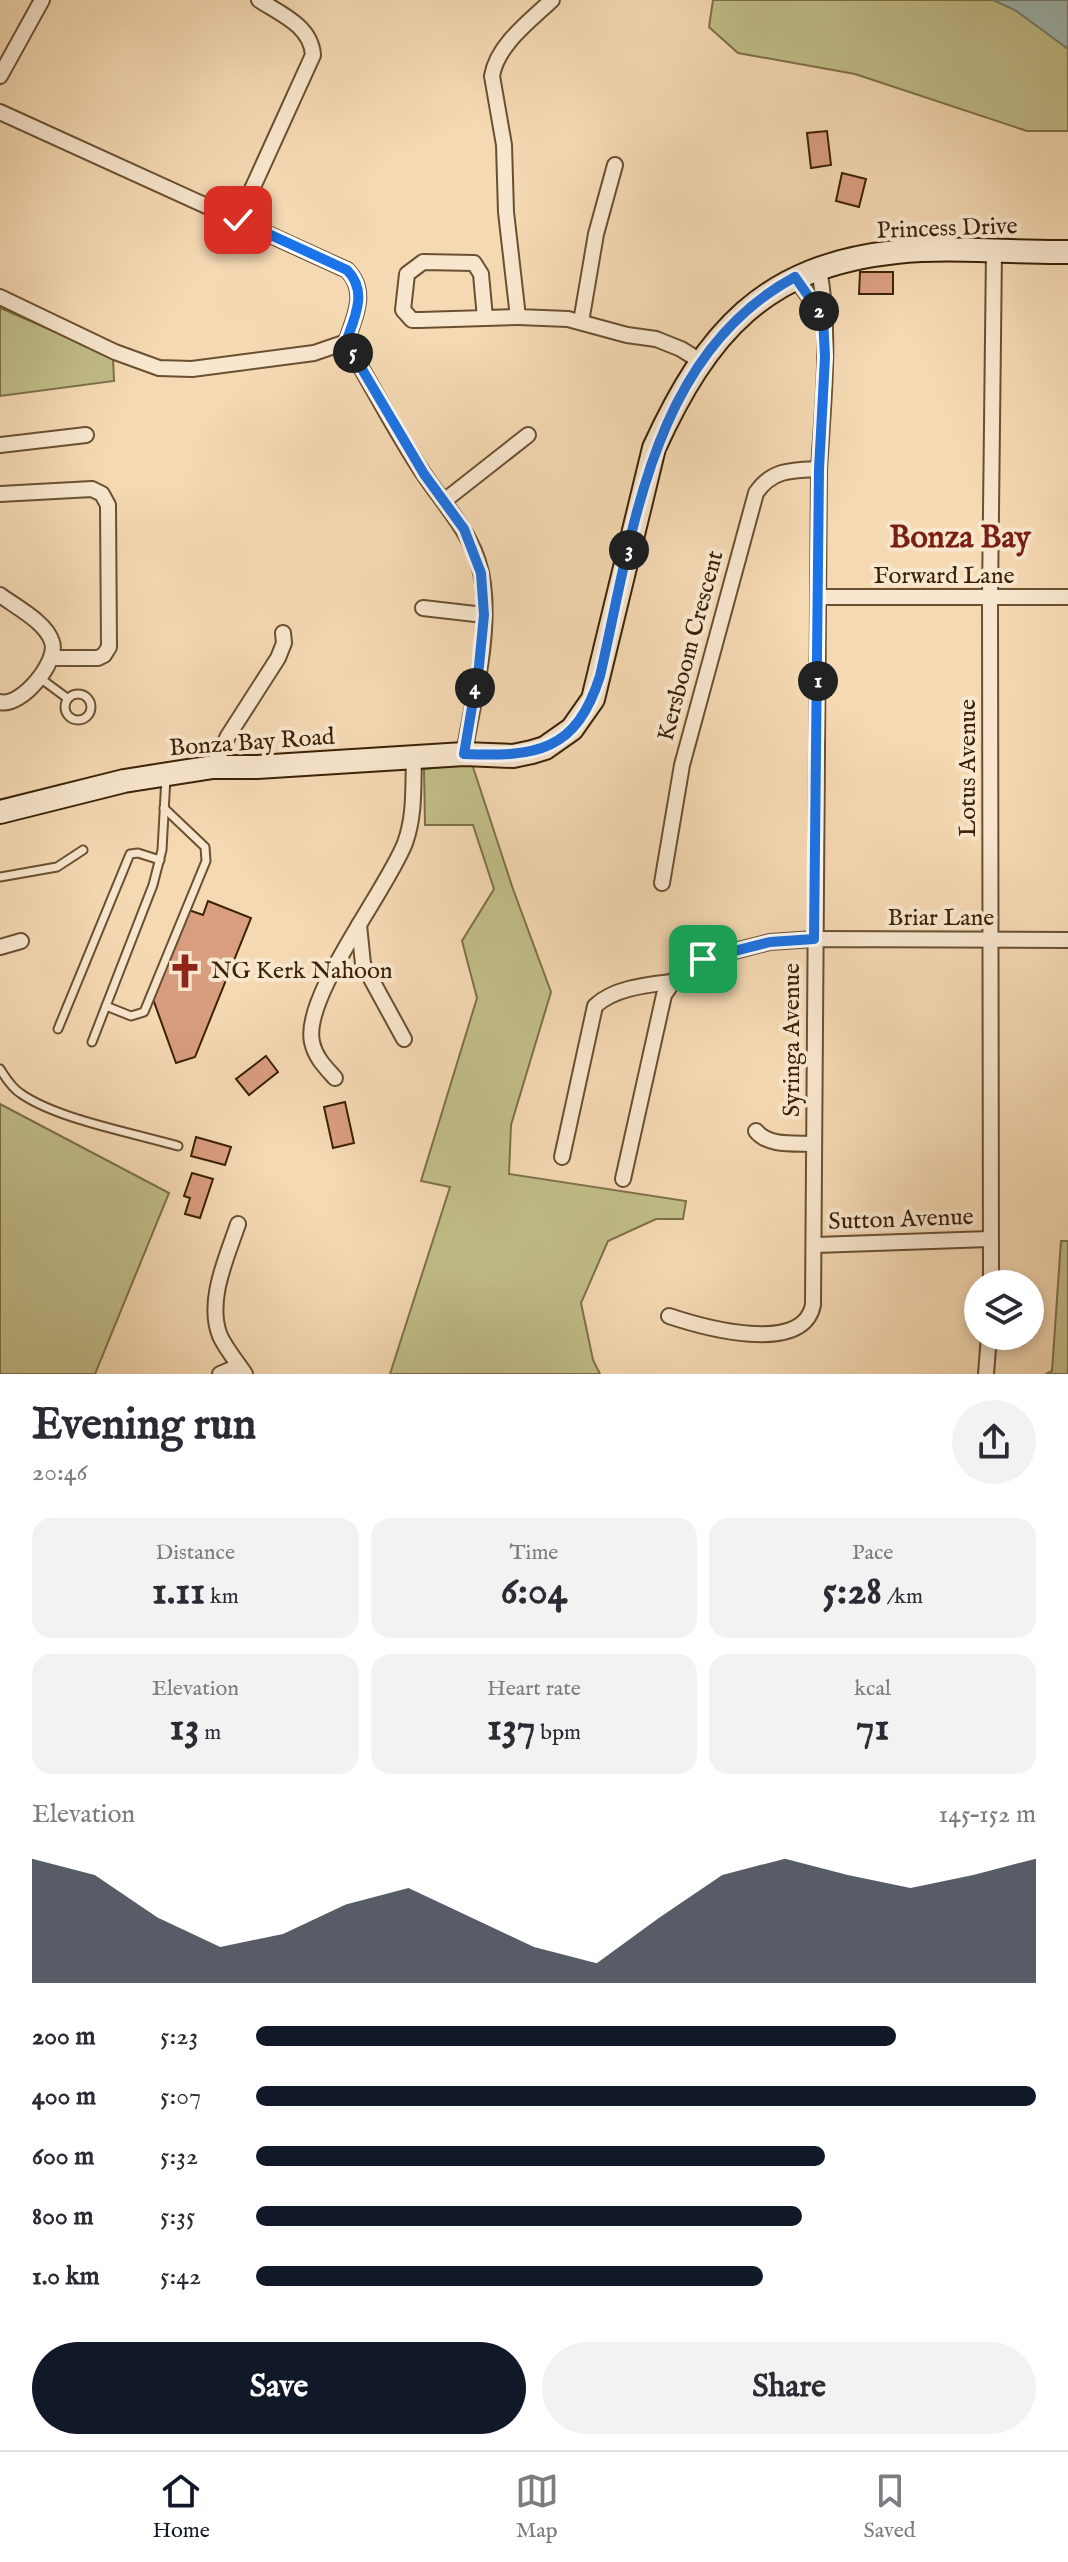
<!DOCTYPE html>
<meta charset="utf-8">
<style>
body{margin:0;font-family:"IM FELL English",serif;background:#f2f2f3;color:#2b2b33;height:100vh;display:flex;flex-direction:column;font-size:30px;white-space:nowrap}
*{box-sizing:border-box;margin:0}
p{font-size:26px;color:#7c7c81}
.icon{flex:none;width:44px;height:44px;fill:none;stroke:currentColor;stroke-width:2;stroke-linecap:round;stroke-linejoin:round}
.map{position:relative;height:1374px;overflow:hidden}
.sheet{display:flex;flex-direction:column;background:#fff;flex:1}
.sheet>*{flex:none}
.controls{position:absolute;left:964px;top:1270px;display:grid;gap:16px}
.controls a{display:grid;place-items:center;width:80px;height:80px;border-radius:50%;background:#fff;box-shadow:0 4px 12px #0003;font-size:40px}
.pin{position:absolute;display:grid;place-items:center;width:68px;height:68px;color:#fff;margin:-34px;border-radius:16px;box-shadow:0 4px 12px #0006}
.km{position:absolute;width:40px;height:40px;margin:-20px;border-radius:50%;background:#222;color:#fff;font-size:22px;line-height:40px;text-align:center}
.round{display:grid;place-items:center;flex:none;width:84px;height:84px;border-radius:42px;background:#f2f2f3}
.headline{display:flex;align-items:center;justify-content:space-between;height:136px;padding:0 32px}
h1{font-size:44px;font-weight:700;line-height:60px}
.stats{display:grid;grid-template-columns:repeat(3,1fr);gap:12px;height:136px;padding:8px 32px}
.stats div{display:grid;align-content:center;border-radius:20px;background:#f2f2f3;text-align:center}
.stats b{font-size:40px;font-weight:700}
.stats small{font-size:22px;font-weight:400}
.stats p{font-size:22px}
.chart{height:224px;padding:16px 32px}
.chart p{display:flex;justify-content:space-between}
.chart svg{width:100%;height:144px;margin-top:8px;fill:#111827;opacity:.7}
.cta{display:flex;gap:16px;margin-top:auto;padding:16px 32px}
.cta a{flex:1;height:92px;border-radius:48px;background:#111827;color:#fff;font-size:32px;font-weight:700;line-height:92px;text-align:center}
.cta a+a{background:#f2f2f3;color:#2b2b33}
ul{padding:0 32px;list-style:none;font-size:26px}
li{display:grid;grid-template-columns:128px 96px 1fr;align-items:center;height:60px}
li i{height:20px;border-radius:10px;background:#111827}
.menu{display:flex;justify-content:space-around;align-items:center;height:112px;border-top:2px solid #e1e1e2;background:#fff;font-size:22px;color:#7c7c81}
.menu a{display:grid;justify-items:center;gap:4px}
.menu .active{color:#111827}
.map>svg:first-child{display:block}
.green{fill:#c1be89;stroke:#7e7048;stroke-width:2}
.water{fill:#9db9b2;stroke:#767d6d;stroke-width:2}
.building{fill:#d99d7f;stroke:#3b2206;stroke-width:2}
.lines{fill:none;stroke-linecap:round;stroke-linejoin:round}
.lane-casing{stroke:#6a5031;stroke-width:11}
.street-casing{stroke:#6a5031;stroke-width:18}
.secondary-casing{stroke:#3b2206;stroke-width:26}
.lane{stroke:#f8e6ce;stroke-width:7}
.street{stroke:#f8e6ce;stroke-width:14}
.secondary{stroke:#f8e6ce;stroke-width:22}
.route-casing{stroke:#fff;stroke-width:16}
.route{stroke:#1a73e8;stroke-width:10}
.labels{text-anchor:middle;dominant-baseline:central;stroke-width:8;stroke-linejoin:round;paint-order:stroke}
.street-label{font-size:24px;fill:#3b2206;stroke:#f8e6ce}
.poi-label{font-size:24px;fill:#3b2206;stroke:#f8e6ce;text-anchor:start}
.district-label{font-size:32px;font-weight:bold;fill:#7a1f14;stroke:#f8e6ce}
</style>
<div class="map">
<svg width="1068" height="1374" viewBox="0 0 1068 1374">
<rect width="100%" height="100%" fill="#f5d9b3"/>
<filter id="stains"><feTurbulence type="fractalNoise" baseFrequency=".0025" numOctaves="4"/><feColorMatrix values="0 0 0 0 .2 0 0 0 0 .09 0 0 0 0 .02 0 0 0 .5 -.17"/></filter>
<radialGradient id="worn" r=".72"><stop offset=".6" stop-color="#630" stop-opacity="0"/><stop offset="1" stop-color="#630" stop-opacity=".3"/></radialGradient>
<g class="green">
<path d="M 713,0 L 1068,0 L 1068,131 L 1027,131 L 855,74 L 738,53 L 709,27 Z"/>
<path d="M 0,308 L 113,357 L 114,381 L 0,396 Z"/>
<path d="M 472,764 L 513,889 L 551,992 L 511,1125 L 509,1174 L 686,1201 L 683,1219 L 656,1219 L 608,1241 L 581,1303 L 593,1360 L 600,1374 L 390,1374 L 450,1187 L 421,1181 L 477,998 L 462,941 L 494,889 L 473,825 L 425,825 L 424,769 Z"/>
<path d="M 0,1104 L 169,1193 L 95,1374 L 0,1374 Z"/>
<path d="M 1061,1241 L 1068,1241 L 1068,1374 L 1046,1374 L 1052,1371 Z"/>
</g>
<path class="water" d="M 993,0 L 1068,0 L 1068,49 L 1015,10 Z"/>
<g class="building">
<path d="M 827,131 L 831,165 L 811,168 L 807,133 Z"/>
<path d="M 842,173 L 866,179 L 859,207 L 836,201 Z"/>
<path d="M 860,272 L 893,272 L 893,294 L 859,294 Z"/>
<path d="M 208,901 L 251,918 L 195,1057 L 176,1063 L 153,999 L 189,910 L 203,915 Z"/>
<path d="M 266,1056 L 278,1072 L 249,1095 L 236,1079 Z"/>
<path d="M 345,1102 L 354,1143 L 333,1148 L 324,1107 Z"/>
<path d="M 196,1137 L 231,1147 L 225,1165 L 191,1156 Z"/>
<path d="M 192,1173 L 213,1179 L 200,1218 L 185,1214 L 190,1198 L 184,1196 Z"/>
</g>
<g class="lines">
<g class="lane-casing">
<g id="lane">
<path d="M 40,678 L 67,698"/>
<circle cx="78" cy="707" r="13"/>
<path d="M 0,877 L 57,867 L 83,850"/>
<path d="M 106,1006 L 131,1016 L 144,1012 L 206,861 L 205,847 L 164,808"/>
<path d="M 58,1029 L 130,854 L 138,853 L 160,860"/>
<path d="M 92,1042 L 153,885 L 162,850 L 166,777"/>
<path d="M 0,1069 C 6,1078 11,1087 20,1093 C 56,1119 134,1133 178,1146"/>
</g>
</g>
<g class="street-casing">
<g id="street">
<path d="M 552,0 C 530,21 497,45 492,76 L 504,145 L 506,212 L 518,317 L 568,319 L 627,335 L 656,339 L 681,349 L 702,362"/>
<path d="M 0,76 L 42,0"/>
<path d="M 0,112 L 347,270 C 368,291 355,317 346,342 L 314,353 L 192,369 L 159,368 L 115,352 L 0,297"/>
<path d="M 238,220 L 313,55 C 311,26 281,14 259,0"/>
<path d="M 795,277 L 823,317"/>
<path d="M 485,318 L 481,274 L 474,263 L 423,262 L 407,274 L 403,310 L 412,320 L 420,320 L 518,317"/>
<path d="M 581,322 L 596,234 L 615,165"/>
<path d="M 346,342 C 372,385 395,431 423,473 C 447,509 478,539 483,584 C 490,639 473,700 464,754"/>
<path d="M 0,445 L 86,435"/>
<path d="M 0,494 L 92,489 L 102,494 L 108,505 L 109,647 L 104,655 L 98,658 L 53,658"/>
<path d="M 444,501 L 528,435"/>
<path d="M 0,595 C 16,607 46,622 52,642 C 59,661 21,708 0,702"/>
<path d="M 819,597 L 1068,597"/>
<path d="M 423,608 L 484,615"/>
<path d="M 213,767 L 228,736 L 278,658 L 284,643 L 283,633"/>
<path d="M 662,883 L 682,765 L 756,493 C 772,469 793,470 819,469"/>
<path d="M 359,925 L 363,964 L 404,1039"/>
<path d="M 0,947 L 21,941"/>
<path d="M 335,1078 C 325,1067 315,1057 312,1042 C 302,997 387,890 405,843 C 415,816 413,786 414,757"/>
<path d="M 756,1131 C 769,1147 795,1143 814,1144"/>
<path d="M 562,1157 L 595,1006 C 614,988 646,985 671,982"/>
<path d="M 623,1179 L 664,995 L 679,973 L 703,959 L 770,942 L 814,939 L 1068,940"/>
<path d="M 238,1224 C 227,1257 206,1301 220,1336 C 226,1349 237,1362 245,1374"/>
<path d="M 816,1245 L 989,1239"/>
<path d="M 991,1284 L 990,598 L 994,251"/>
<path d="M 669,1316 C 702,1327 803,1356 813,1305 L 819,469 C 823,403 831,334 819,269"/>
<path d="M 220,1374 L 239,1366"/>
<path d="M 986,1374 L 989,1336"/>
</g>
</g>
<g class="secondary-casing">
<path id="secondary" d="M 0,812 L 124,781 L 213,767 L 257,767 L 464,754 L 513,756 L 532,752 L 545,748 L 572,729 L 593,699 L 654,448 C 707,332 764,266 896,252 C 953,246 1011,253 1068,252"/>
</g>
<use href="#lane" class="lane"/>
<use href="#street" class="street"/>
<use href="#secondary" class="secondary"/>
</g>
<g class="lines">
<g class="route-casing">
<path id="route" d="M 238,220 L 347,270 C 368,291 355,317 346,342 L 424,474 L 464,529 L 481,573 L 484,615 L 479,666 L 464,754 C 536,757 576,752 600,676 C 633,533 651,354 795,277 L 823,317 L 825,357 L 819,469 L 814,939 L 770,942 L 703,959"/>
</g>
<use href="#route" class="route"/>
</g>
<defs>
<g id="church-bare" transform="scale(2.76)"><path d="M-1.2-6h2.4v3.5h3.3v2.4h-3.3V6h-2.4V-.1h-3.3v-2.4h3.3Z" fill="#8f2418" stroke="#f8e6ce" stroke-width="2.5" paint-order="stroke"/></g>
</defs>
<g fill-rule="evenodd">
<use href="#church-bare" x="185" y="971"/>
</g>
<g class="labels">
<g class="street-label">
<text transform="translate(947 229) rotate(-2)">Princess Drive</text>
<text x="944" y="576">Forward Lane</text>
<text transform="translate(691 646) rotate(-75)">Kersboom Crescent</text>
<text transform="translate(252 743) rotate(-4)">Bonza Bay Road</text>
<text transform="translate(968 768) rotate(-90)">Lotus Avenue</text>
<text x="941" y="918">Briar Lane</text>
<text transform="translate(792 1040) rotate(-90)">Syringa Avenue</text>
<text transform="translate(901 1220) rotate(-2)">Sutton Avenue</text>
</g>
<g class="poi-label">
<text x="211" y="971">NG Kerk Nahoon</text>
</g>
<g class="district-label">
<text x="960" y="538">Bonza Bay</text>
</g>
</g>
<rect width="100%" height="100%" filter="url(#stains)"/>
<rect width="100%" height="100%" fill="url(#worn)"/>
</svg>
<div class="controls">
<a><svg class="icon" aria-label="layers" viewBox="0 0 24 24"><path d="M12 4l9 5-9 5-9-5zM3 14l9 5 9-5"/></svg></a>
</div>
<div class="pin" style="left:703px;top:959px;background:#1e9e55"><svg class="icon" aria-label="arrive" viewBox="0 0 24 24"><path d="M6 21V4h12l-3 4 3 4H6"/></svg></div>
<div class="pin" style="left:238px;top:220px;background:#d93025"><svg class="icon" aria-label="check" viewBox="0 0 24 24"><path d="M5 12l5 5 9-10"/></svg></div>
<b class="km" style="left:818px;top:681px">1</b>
<b class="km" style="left:819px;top:311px">2</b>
<b class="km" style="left:629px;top:550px">3</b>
<b class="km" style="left:475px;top:688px">4</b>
<b class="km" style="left:353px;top:353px">5</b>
</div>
<section class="sheet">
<div class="headline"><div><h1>Evening run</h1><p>20:46</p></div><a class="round"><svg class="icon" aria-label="share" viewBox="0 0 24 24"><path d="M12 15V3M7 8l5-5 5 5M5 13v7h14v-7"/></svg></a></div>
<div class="stats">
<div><p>Distance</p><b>1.11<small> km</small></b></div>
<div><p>Time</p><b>6:04</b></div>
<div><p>Pace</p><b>5:28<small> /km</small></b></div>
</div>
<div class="stats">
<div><p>Elevation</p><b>13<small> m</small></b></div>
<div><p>Heart rate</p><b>137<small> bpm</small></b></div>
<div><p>kcal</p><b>71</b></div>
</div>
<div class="chart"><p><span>Elevation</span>145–152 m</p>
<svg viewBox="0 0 160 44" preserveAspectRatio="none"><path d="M0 44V6L10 11L20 24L30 33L40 29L50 20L60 15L70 24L80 33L90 38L100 24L110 11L120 6L130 11L140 15L150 11L160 6V44z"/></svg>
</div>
<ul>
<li><b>200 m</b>5:23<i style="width:82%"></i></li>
<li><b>400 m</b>5:07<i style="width:100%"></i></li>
<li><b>600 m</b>5:32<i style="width:73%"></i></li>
<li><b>800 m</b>5:35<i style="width:70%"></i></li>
<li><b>1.0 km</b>5:42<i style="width:65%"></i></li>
</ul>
<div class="cta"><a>Save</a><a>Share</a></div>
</section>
<nav class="menu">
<a class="active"><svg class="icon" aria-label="home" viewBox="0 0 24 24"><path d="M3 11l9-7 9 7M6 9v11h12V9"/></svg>Home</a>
<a><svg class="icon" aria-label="map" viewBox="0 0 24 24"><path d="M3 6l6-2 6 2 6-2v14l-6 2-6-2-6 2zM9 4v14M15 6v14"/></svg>Map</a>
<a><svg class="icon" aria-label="saved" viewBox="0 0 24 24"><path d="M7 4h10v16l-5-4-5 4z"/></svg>Saved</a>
</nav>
